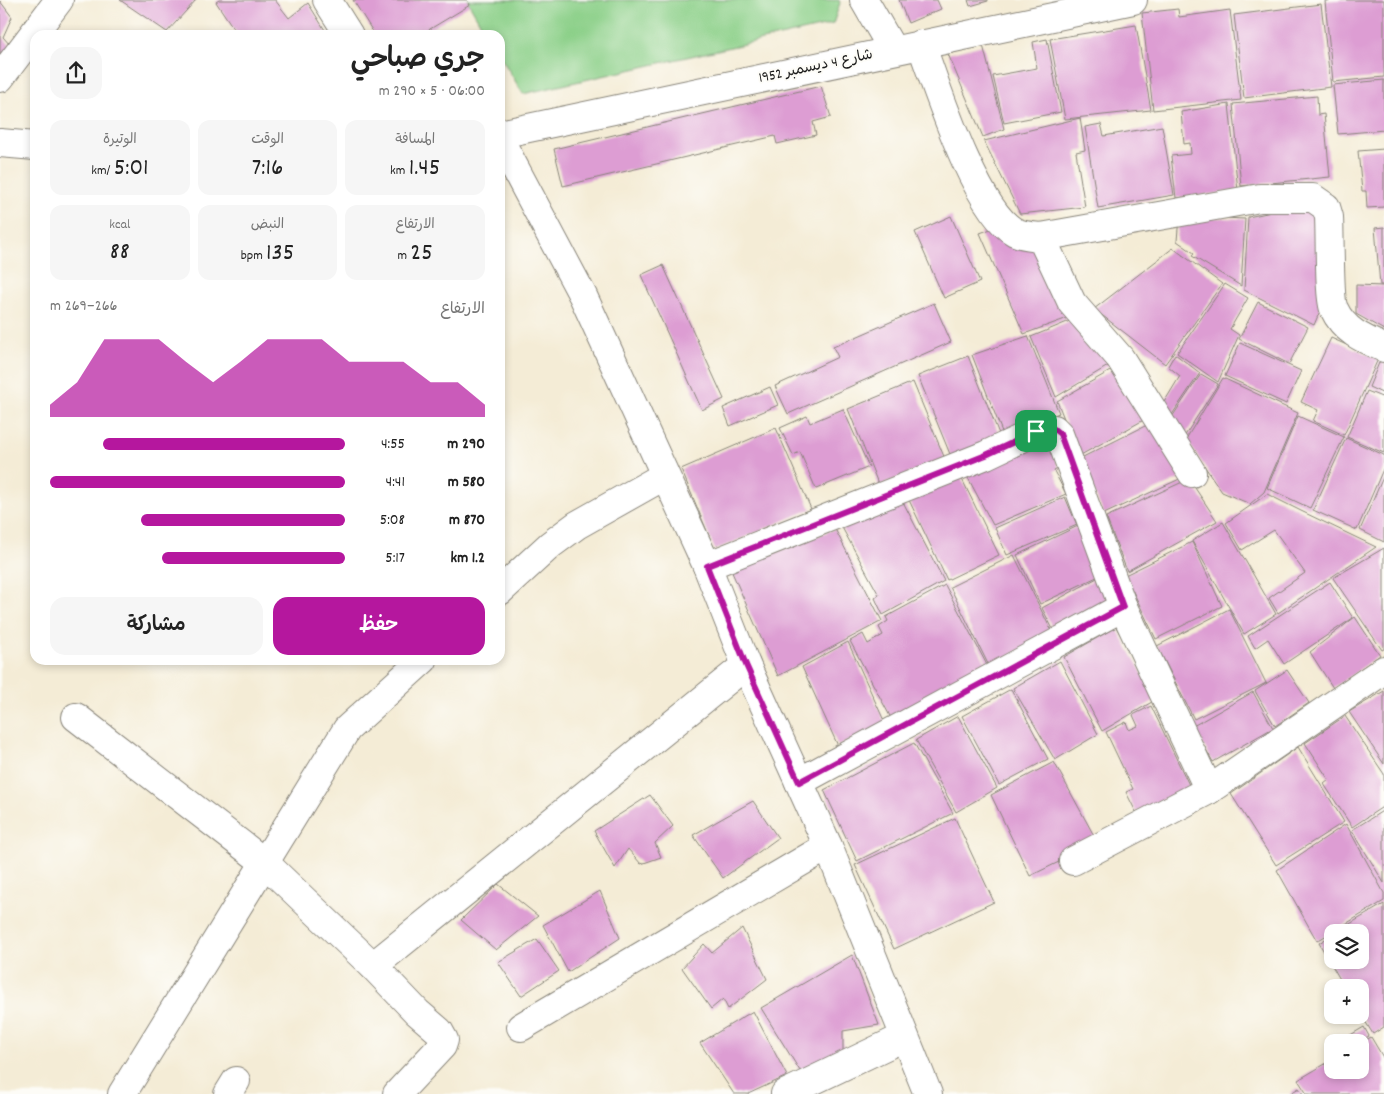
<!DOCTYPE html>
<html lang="ar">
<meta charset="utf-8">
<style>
body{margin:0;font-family:Dekko,"Playpen Sans Arabic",sans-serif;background:#f6f6f6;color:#222;direction:rtl;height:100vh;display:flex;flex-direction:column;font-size:19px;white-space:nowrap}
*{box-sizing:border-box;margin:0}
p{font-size:16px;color:#767676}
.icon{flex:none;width:28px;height:28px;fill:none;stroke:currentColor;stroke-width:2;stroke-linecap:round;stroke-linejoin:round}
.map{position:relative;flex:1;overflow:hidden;direction:ltr}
.details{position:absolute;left:30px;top:30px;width:475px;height:635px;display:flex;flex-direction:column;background:#fff;border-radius:15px;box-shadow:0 2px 8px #0003;direction:rtl}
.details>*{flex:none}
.fabs{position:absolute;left:1324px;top:924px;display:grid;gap:10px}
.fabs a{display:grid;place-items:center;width:45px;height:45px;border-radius:10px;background:#fff;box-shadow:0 2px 8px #0003;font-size:25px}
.pin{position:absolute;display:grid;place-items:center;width:42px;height:42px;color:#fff;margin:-21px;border-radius:10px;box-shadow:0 2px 8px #0006}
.round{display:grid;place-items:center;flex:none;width:52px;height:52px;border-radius:15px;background:#f6f6f6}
.overview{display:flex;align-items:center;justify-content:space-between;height:85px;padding:0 20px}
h1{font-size:28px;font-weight:600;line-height:38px}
.stats{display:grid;grid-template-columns:repeat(3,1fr);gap:8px;height:85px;padding:5px 20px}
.stats div{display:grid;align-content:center;border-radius:12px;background:#f6f6f6;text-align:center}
.stats b{font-size:25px;font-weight:600}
.stats small{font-size:14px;font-weight:400}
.stats p{font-size:14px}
.chart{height:140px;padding:10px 20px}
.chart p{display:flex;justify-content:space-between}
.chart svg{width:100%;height:90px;margin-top:5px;fill:#b5179e;opacity:.7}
.action{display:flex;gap:10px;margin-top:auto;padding:10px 20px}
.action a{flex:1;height:58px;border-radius:15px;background:#b5179e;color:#fff;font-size:20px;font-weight:600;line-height:58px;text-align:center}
.action a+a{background:#f6f6f6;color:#222}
ul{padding:0 20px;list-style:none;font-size:16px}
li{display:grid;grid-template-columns:80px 60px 1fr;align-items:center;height:38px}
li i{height:12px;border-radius:6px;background:#b5179e}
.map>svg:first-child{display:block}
.green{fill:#8cd089;stroke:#547652}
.building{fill:#dd9dd3}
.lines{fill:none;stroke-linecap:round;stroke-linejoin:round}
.minor-casing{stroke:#888479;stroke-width:30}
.minor{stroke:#fff;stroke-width:28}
.route-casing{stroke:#fff;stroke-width:10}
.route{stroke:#b5179e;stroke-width:6}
.labels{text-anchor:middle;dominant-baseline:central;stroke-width:4;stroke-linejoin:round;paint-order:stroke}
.street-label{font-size:15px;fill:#1c1c1c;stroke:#fdfcf7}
</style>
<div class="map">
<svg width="1384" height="1094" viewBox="0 0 1384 1094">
<rect width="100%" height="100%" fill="#fdfcf7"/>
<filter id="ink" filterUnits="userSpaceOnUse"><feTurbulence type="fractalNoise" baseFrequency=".02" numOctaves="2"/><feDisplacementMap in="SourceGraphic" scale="10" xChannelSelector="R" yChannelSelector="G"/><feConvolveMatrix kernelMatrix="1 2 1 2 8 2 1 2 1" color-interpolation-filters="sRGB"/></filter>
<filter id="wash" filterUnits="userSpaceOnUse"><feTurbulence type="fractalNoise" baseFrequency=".0096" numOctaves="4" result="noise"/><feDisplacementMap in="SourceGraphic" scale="20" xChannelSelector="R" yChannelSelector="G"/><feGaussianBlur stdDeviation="1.12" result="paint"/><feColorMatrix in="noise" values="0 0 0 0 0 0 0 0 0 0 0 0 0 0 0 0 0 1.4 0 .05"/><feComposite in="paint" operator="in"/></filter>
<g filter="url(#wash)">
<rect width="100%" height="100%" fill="#f4ecd6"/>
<path class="green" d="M 467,0 L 839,0 L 840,3 L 833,24 L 523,94 L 500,56 L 500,35 L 487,35 Z"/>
<g id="blocks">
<g class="building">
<path d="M 120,0 L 196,0 L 167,32 Z"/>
<path d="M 219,0 L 275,0 L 289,18 L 308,3 L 328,35 L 238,35 L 216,2 Z"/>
<path d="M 353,0 L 467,0 L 470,5 L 420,35 L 375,35 Z"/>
<path d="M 899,0 L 937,0 L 941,9 L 908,23 Z"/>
<path d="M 968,0 L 988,0 L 988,1 L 970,6 Z"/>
<path d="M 1336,0 L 1384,0 L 1384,77 L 1333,82 L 1325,1 Z"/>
<path d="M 0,1 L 12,17 L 3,37 L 18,54 L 0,72 Z"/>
<path d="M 1321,4 L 1331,87 L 1244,98 L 1234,15 Z"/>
<path d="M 1178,9 L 1179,17 L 1230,10 L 1241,100 L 1153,110 L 1142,13 Z"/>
<path d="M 1136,25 L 1151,110 L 1065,119 L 1050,39 Z"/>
<path d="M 1047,39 L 1061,112 L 1004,123 L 993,76 L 1037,68 L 1033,42 Z"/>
<path d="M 983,45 L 1004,129 L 983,137 L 948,54 Z"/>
<path d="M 1384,80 L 1384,130 L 1338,134 L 1333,85 Z"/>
<path d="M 821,86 L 831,117 L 813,122 L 816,135 L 777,144 L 775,136 L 563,186 L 554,149 Z"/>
<path d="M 1317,96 L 1318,115 L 1324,114 L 1330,177 L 1241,186 L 1233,104 Z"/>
<path d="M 1229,104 L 1238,191 L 1176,198 L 1171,156 L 1191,154 L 1190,143 L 1184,144 L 1181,112 Z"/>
<path d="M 1080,118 L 1085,150 L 1076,152 L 1085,207 L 1020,214 L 984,141 Z"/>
<path d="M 1101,124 L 1104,136 L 1162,126 L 1174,195 L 1098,208 L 1085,127 Z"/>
<path d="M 1384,149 L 1384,207 L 1367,208 L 1366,191 L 1362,191 L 1358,151 Z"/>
<path d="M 1295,207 L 1310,208 L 1316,219 L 1328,292 L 1314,325 L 1244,290 L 1248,217 Z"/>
<path d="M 951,216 L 980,282 L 944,298 L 915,232 Z"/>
<path d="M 1179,216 L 1245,219 L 1241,286 L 1192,256 L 1194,253 L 1177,241 Z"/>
<path d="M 999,226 L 1034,238 L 1076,315 L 1024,334 L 980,233 Z"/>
<path d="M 1384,227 L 1384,285 L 1380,285 L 1375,228 Z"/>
<path d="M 1173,248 L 1222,284 L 1165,364 L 1094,309 Z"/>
<path d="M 663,265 L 724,399 L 702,410 L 641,275 Z"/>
<path d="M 1225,284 L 1248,298 L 1230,329 L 1239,335 L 1218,382 L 1177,353 Z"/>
<path d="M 1356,285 L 1384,286 L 1384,330 L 1356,314 Z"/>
<path d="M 1258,302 L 1308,327 L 1289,364 L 1239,339 Z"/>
<path d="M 934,303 L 951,342 L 788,414 L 775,386 L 838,357 L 833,347 Z"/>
<path d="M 1077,318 L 1113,363 L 1056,397 L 1031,337 Z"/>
<path d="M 1028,336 L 1059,413 L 1004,437 L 972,355 Z"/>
<path d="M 1331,338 L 1378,359 L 1344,435 L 1313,421 L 1318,410 L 1301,402 Z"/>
<path d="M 1240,343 L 1301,371 L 1286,404 L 1225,376 Z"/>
<path d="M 1175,354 L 1200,373 L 1171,416 L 1163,404 L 1180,376 L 1168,366 Z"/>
<path d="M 968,356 L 1001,439 L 952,459 L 918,376 Z"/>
<path d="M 1381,358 L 1384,360 L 1384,394 L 1369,387 Z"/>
<path d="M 1119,366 L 1149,417 L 1079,456 L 1057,401 Z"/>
<path d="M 1201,374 L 1218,384 L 1184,437 L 1172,417 Z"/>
<path d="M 1223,378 L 1298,413 L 1264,492 L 1250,504 L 1222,492 L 1186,439 Z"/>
<path d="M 913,382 L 945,459 L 879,486 L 848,409 Z"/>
<path d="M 770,387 L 778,405 L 730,426 L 723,408 Z"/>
<path d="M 1367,391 L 1384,398 L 1384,453 L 1347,437 Z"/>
<path d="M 843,409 L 869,467 L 816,489 L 800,452 L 793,455 L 780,428 L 807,416 L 810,423 Z"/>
<path d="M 1298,416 L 1344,437 L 1310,508 L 1267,488 Z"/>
<path d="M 1153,422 L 1186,476 L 1104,514 L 1079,459 Z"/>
<path d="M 776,428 L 811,509 L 715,550 L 681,469 Z"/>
<path d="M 1048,438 L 1059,468 L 1054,471 L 1066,494 L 993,525 L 967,476 Z"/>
<path d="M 1346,438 L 1384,455 L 1384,467 L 1357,530 L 1313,510 Z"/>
<path d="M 960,475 L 999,555 L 947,580 L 909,500 Z"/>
<path d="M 1384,475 L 1384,542 L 1360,530 Z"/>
<path d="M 1189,479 L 1217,521 L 1127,571 L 1106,517 Z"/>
<path d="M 1267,494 L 1301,511 L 1376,547 L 1278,613 L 1269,598 L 1305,573 L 1274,530 L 1242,550 L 1226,523 Z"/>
<path d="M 1065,497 L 1077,525 L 1007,555 L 995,528 Z"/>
<path d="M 901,498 L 944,581 L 883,615 L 875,598 L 879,595 L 839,522 Z"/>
<path d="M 1223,522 L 1276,614 L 1244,634 L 1192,541 Z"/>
<path d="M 1078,526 L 1101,575 L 1040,604 L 1017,555 Z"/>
<path d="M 835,529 L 882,621 L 778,676 L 731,570 Z"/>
<path d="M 1192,542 L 1222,606 L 1156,639 L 1125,575 Z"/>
<path d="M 1384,548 L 1384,649 L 1382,650 L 1333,578 Z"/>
<path d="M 1014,555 L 1053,634 L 989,666 L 950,587 Z"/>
<path d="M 1099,577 L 1113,602 L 1055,633 L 1042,608 Z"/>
<path d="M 1330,582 L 1353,618 L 1284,664 L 1268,639 L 1255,648 L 1248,636 Z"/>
<path d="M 945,585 L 988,667 L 891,718 L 850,641 L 863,634 L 868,644 L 883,635 L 879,627 L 888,621 L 886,617 Z"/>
<path d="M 1229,609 L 1266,683 L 1194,719 L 1157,646 Z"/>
<path d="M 1355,617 L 1380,655 L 1333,688 L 1310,652 Z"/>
<path d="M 1116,627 L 1157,699 L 1102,731 L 1064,657 Z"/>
<path d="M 848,642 L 886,725 L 838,746 L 802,667 Z"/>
<path d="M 1060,661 L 1098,734 L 1055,760 L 1013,688 Z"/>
<path d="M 1287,670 L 1309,703 L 1275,726 L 1255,691 Z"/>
<path d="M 1011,689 L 1048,759 L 999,785 L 962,716 Z"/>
<path d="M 1384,691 L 1384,764 L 1349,712 Z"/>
<path d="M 1253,692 L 1273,728 L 1213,762 L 1193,726 Z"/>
<path d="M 1151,706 L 1190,787 L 1136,812 L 1126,792 L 1133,789 L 1106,732 L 1126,722 L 1129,730 L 1138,726 L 1133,715 Z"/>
<path d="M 958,716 L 997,788 L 956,812 L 916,740 Z"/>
<path d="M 1345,716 L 1384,774 L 1384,806 L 1352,827 L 1324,784 L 1329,780 L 1305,743 Z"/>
<path d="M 914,743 L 953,813 L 857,861 L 824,790 Z"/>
<path d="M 1298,747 L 1344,822 L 1276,865 L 1231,794 Z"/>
<path d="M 1054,762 L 1098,843 L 1030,876 L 991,795 Z"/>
<path d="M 650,795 L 673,826 L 655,843 L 661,857 L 641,864 L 628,849 L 615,868 L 594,831 Z"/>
<path d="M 753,801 L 778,838 L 723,878 L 693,835 Z"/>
<path d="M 1384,810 L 1384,883 L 1352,830 Z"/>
<path d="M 955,818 L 994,902 L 894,949 L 855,865 Z"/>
<path d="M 1346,824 L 1384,893 L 1384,901 L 1317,941 L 1277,870 Z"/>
<path d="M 498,884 L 538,916 L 496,950 L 461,920 Z"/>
<path d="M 600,891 L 620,938 L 568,972 L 543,925 Z"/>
<path d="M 1384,904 L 1384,1027 L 1373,1034 L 1360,1013 L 1360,988 L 1345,988 L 1319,943 L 1332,935 L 1332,960 L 1360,960 L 1360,932 L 1336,932 Z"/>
<path d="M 742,928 L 767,979 L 728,1009 L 723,999 L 711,1009 L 682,968 L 704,944 L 712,953 Z"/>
<path d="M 537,939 L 559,971 L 521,996 L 498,962 Z"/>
<path d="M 852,955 L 879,1025 L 843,1031 L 843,1051 L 800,1071 L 761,1008 Z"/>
<path d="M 753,1011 L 787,1076 L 748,1094 L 734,1094 L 700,1043 Z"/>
<path d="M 1364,1027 L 1369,1036 L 1359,1042 L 1344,1042 L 1342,1040 Z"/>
<path d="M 1371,1037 L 1384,1059 L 1384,1094 L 1307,1094 L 1298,1080 L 1332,1060 L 1332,1070 L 1360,1070 L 1360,1044 Z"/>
<path d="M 1299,1088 L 1303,1094 L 1289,1094 Z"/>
</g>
</g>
</g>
<g filter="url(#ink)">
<use href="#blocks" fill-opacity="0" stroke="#888479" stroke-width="1"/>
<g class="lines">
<g class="minor-casing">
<g id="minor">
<path d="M 327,0 L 349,35"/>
<path d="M 864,0 L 893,50"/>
<path d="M 921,44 C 937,88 976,211 1015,232 C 1024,236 1033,236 1041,237 L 1260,198 L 1313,198 L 1326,207 L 1329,217 C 1330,233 1329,299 1334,309 C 1344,331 1363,339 1384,348"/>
<path d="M 0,78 L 59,0"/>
<path d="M 500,134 L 1133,0"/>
<path d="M 500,140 L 583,296 L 707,566 L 746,665 L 828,846 L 928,1094"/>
<path d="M 0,143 L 35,146"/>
<path d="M 1041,237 L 1072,303 L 1120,358 L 1192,473"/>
<path d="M 707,566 L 986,455 L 1043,428 L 1054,429 L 1059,434 L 1123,607 L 1209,790"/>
<path d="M 500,591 L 550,545 L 577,525 L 664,476"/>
<path d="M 76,717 L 264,862 L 373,966 L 417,1012 L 439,1031 L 444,1040 L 442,1046 L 397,1094"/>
<path d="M 799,782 L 1123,607"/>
<path d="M 1073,861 L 1209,790 L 1384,670"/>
<path d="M 373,966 L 746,665"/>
<path d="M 521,1027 L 828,846"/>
<path d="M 122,1094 L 347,729 L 423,660"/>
<path d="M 228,1094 L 236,1081"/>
<path d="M 785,1094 L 904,1037"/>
</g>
</g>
<use href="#minor" class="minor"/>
</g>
</g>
<g class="lines" filter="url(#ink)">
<g class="route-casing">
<path id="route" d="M 1046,427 L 1054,429 L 1060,434 L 1123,607 L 799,782 L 746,665 L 707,566 L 986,455 Z"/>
</g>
<use href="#route" class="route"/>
</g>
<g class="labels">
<g class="street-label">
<text transform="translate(816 67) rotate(-12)">شارع 4 ديسمبر 1952</text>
</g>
</g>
</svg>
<div class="fabs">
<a><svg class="icon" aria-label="layers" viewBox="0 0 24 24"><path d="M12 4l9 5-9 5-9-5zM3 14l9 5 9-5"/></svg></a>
<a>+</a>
<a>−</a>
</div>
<div class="pin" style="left:1036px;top:431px;background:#1e9e55"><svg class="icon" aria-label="arrive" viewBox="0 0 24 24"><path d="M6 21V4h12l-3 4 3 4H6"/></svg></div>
<section class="details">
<div class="overview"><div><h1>جري صباحي</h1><p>06:00 · 5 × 290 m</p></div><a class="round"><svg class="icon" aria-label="share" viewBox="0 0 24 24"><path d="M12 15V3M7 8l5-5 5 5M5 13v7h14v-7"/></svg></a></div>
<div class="stats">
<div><p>المسافة</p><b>1.45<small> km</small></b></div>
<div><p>الوقت</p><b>7:16</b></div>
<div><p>الوتيرة</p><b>5:01<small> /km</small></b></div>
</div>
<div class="stats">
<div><p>الارتفاع</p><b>25<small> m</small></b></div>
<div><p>النبض</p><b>135<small> bpm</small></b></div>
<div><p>kcal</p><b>88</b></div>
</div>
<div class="chart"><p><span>الارتفاع</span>266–269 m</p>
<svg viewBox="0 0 160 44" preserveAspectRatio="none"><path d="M0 44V38L10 27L20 6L30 6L40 6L50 17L60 27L70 17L80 6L90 6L100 6L110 17L120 17L130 17L140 27L150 27L160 38V44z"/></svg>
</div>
<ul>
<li><b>290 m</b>4:55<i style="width:82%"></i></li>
<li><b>580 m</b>4:41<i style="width:100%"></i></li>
<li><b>870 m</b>5:08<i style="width:69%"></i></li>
<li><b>1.2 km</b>5:17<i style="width:62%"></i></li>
</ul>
<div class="action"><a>حفظ</a><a>مشاركة</a></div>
</section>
</div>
